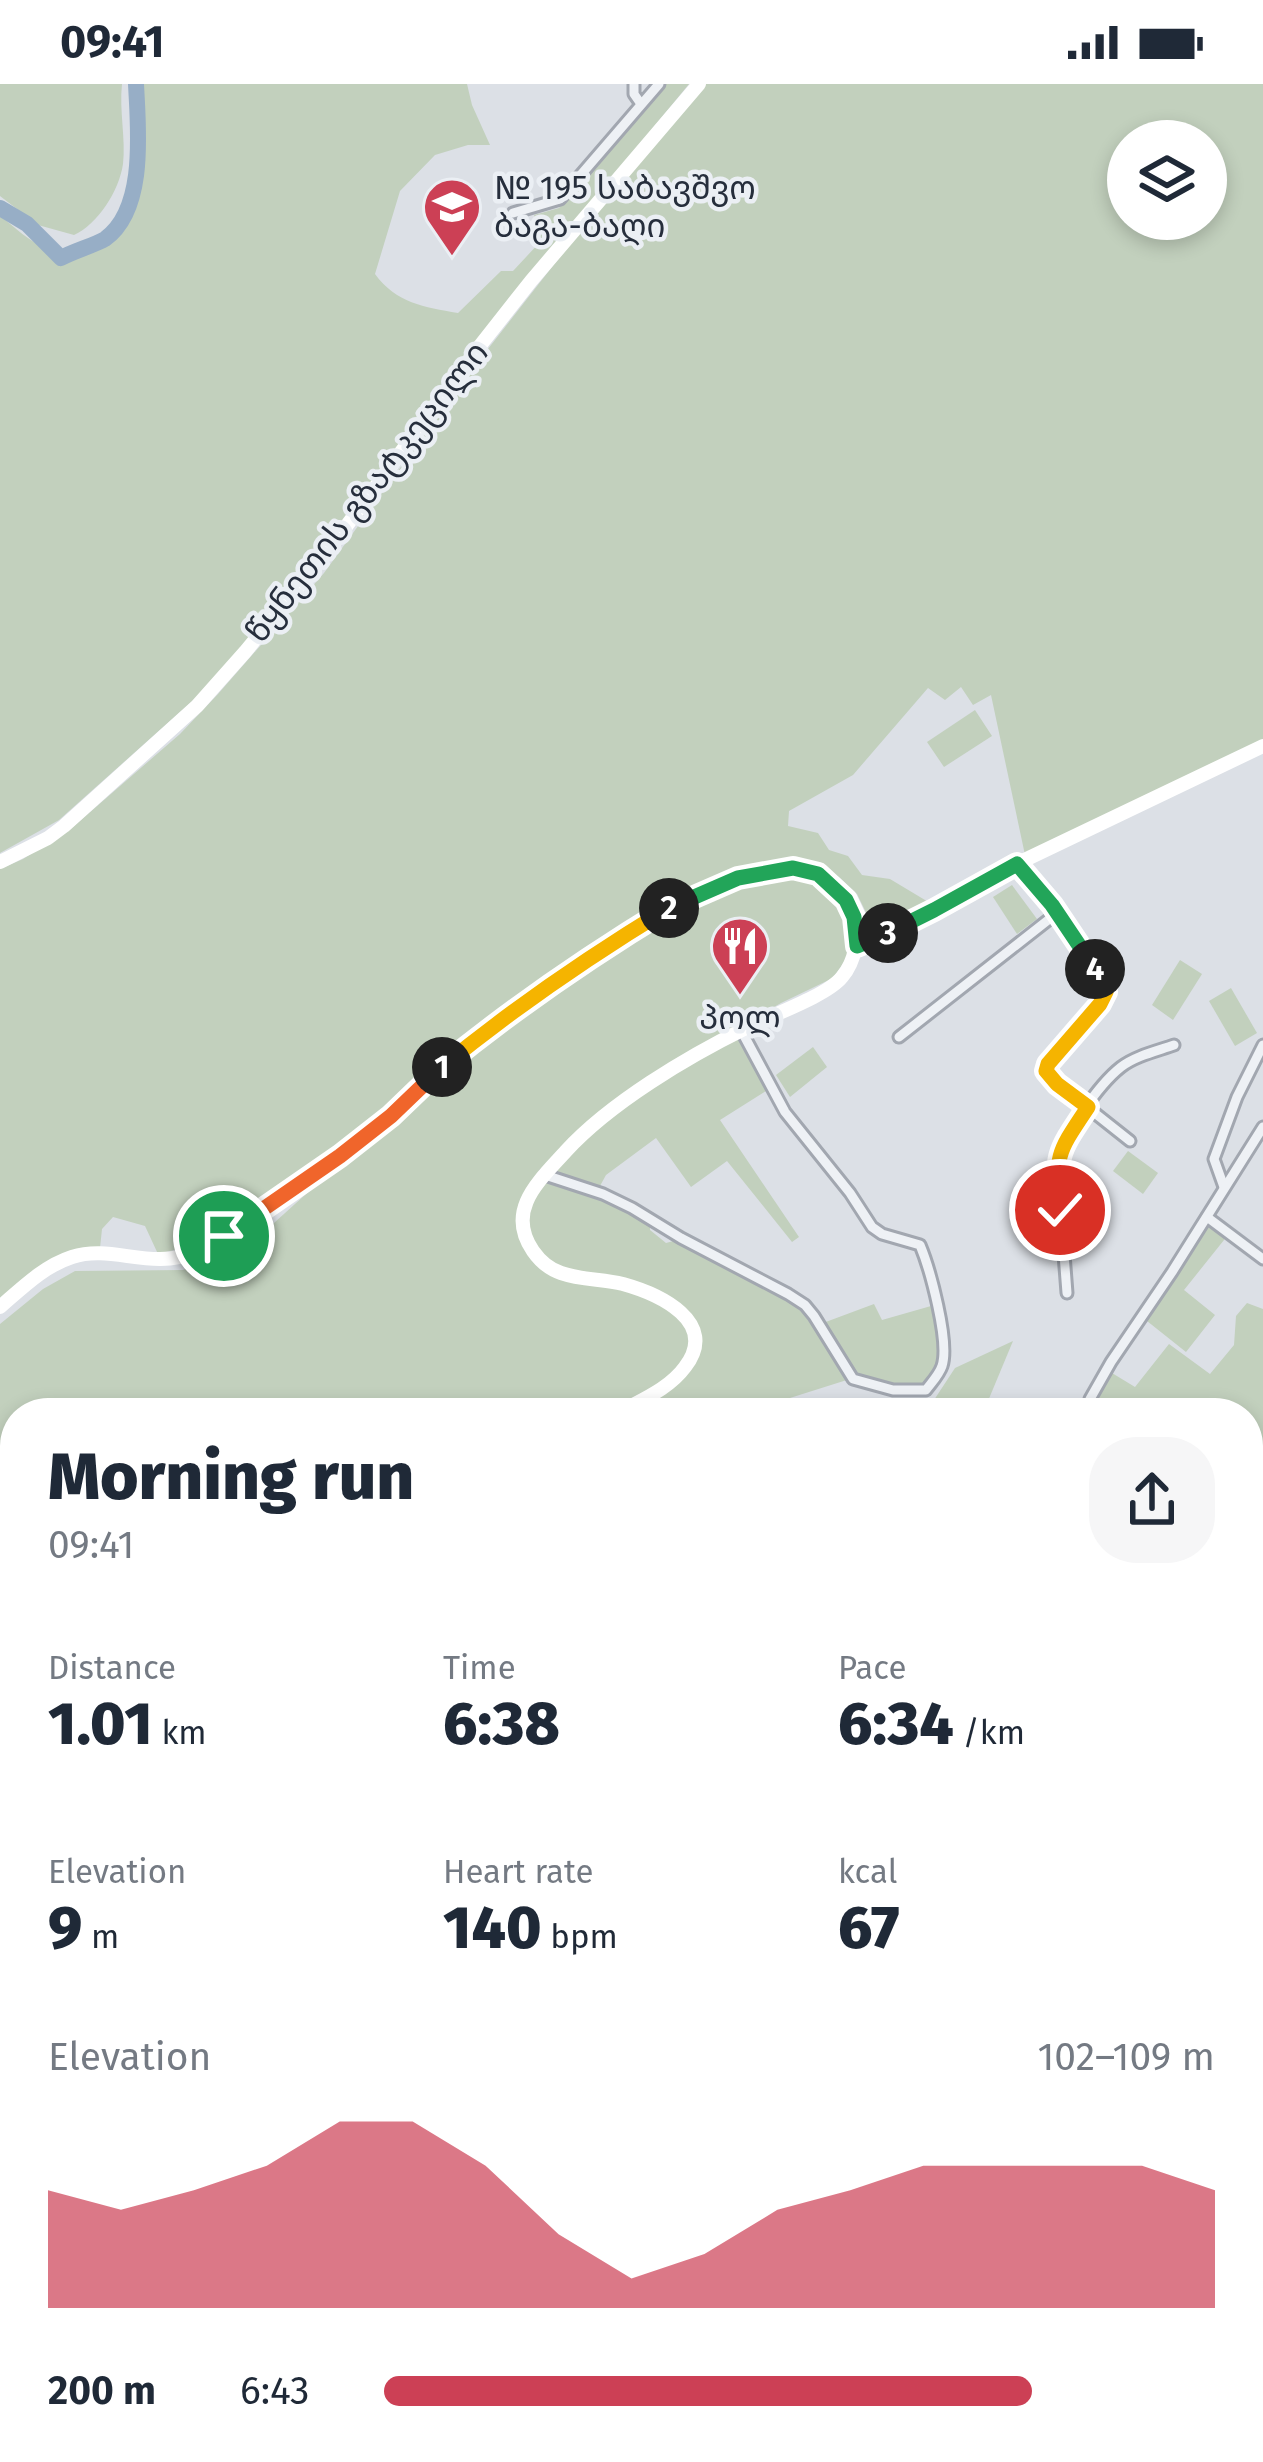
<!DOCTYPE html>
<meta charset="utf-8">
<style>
body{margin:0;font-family:"Fira Sans","Noto Sans Georgian",sans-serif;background:#f6f6f7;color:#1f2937;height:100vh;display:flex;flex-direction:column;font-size:45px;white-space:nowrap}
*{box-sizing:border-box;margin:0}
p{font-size:39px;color:#747a83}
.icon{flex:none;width:66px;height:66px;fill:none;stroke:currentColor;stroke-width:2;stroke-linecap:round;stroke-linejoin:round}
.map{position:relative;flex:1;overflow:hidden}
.panel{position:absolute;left:0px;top:1314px;width:1263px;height:1065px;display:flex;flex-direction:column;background:#fff;border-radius:48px 48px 0 0;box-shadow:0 6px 18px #0003}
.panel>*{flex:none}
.buttons{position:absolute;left:1107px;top:36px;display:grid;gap:24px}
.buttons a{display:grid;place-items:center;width:120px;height:120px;border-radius:50%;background:#fff;box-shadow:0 6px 18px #0003;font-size:60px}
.pin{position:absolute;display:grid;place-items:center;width:102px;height:102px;color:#fff;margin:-51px;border:6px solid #fff;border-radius:50%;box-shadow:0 3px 12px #0007}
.km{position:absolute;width:60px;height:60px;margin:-30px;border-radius:50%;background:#222;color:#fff;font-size:33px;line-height:60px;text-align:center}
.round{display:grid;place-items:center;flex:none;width:126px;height:126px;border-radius:48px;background:#f6f6f7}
.headline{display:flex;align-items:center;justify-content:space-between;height:204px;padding:0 48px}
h1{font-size:66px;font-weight:800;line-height:90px}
.figures{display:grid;grid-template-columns:repeat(3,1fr);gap:18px;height:204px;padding:12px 48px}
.figures div{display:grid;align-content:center}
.figures b{font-size:60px;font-weight:800}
.figures small{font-size:33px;font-weight:400}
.figures p{font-size:33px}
.chart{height:336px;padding:24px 48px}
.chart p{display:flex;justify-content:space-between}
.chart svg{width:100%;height:216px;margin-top:12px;fill:#cc4055;opacity:.7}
ul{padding:0 48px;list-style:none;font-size:39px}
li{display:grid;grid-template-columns:192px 144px 1fr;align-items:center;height:90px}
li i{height:30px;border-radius:15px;background:#cc4055}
.status{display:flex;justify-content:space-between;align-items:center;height:84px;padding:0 60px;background:#fff;direction:ltr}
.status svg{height:33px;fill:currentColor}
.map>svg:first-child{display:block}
.built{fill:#cacfd8}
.green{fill:#c2d0bd;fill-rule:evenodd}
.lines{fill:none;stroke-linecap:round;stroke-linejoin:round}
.river{stroke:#97aec6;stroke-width:16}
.street-casing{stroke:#a2a7b0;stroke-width:15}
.street{stroke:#eef1f5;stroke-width:9}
.secondary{stroke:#fff;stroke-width:14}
.split-1-casing{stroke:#fff;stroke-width:24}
.split-2-casing{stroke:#fff;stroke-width:24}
.split-3-casing{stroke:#fff;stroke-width:24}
.split-4-casing{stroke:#fff;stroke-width:24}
.split-5-casing{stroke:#fff;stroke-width:24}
.split-1{stroke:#f0652b;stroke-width:15}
.split-2{stroke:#f5b400;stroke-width:15}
.split-3{stroke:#22a559;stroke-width:15}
.split-4{stroke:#22a559;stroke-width:15}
.split-5{stroke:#f5b400;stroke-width:15}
.labels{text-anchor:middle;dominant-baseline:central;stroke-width:9;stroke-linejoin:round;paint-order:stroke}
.poi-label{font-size:33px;fill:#262e3c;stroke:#ebeff4;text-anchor:start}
.street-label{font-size:33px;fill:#262e3c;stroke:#ebeff4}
</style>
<div class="status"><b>09:41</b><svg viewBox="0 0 49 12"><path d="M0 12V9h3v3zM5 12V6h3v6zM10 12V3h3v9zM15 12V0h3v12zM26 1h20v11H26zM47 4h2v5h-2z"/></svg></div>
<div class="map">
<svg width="1263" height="2378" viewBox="0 0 1263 2378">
<rect width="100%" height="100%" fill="#dce0e6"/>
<path class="built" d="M 797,2364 L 875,2364 L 852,2378 L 798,2378 L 790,2370 Z"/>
<g class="green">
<path d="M 0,0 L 122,0 C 119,26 126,56 123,80 C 119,107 98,140 74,151 L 38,141 L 0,112 Z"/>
<path d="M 142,0 L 467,0 L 472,21 L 490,61 L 468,61 L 435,71 L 400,107 L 375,190 C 396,219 424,223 458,229 L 501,187 L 513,187 L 540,158 L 534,131 L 559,124 L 666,0 L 689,0 L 493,239 L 300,495 L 208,603 L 59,736 L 0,769 L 0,132 C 14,142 30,159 47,164 C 87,176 123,153 137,114 C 149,79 143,36 142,0 Z"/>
<path d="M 706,0 L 1263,0 L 1263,658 L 1025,771 L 991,611 L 973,621 L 961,603 L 945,616 L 928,604 L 853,691 L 789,727 L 788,742 L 818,749 L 829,766 L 848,772 L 862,791 L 890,795 L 935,822 L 875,847 L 857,810 L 839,793 L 820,783 L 787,777 L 759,780 L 673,816 L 362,1047 L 226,1143 L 186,1163 L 158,1170 L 145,1142 L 113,1133 L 102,1145 L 100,1164 L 47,1180 L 0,1214 L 0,785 L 23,775 L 74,742 L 180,650 L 218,610 L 324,489 L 466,293 L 559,174 ZM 1128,57 L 1206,57 L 1206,135 L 1128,135 Z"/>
<path d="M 975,626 L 992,652 L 944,683 L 927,658 Z"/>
<path d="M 793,794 L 819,802 L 842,821 L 853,845 L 853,865 L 833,894 L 781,919 L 670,983 L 603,1033 L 741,946 L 766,1007 L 720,1036 L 799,1153 L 792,1158 L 727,1077 L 691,1103 L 656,1054 L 606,1091 L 595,1111 L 650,1138 L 650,1146 L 666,1159 L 677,1156 L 799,1223 L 850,1295 L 771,1320 L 774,1329 L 15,1329 L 15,2029 L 0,2034 L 0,1928 L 11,1918 L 0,1905 L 0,1240 L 43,1205 L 75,1187 L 183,1186 L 236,1165 L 264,1148 L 337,1082 L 380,1053 L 448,990 L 579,888 L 653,838 L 701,814 L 755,796 Z"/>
<path d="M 1012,801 L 1037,835 L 1017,850 L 993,813 Z"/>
<path d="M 1180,876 L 1202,890 L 1173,936 L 1152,921 Z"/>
<path d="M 1231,904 L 1257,949 L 1235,962 L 1209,917 Z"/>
<path d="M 813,963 L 827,983 L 790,1013 L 776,991 Z"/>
<path d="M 1128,1067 L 1158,1089 L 1143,1110 L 1113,1087 Z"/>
<path d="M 1210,1138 L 1228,1151 L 1184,1206 L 1215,1231 L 1186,1268 L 1147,1237 Z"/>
<path d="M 1247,1219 L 1263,1225 L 1263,1402 L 1248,1414 L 1248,1329 L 1101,1329 C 1095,1311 1103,1304 1112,1289 L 1135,1303 L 1169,1260 L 1210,1290 L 1234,1261 L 1236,1232 Z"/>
<path d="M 874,1220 L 882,1236 L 931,1222 C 939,1257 951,1316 891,1301 C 879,1298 864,1297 855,1288 C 842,1275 832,1256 823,1239 Z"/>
<path d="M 1013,1257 L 983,1329 L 932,1329 L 934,1316 L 955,1284 Z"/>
<path d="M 1263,1417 L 1263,1485 L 1248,1475 L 1248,1424 Z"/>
<path d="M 1248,1488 L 1263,1495 L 1263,1713 L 1249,1705 Z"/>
<path d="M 1248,1963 L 1263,1966 L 1263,2011 L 1251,2009 L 1248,2032 Z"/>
<path d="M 1248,2060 L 1263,2064 L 1263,2116 L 1248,2110 Z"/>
<path d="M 0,2333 L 15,2336 L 15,2364 L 150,2364 L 217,2378 L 0,2378 Z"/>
<path d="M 384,2364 L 437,2364 L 432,2378 L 367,2378 Z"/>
<path d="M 724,2364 L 797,2364 L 791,2370 L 798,2378 L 717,2378 Z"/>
<path d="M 1106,2364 L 1239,2364 L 1235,2378 L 1171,2378 L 1167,2373 C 1148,2375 1133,2368 1113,2369 Z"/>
</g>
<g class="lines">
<path class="river" d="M 0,124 L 27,140 L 61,174 C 74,167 95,161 105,155 C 147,125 138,44 136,0"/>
<g class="street-casing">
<g id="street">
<path d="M 634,0 L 634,10 L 641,20"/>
<path d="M 513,129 L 560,115 L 659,0"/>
<path d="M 1017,780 C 1046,814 1092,865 1106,908 L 1100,920 L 1048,980 L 1048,992 L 1130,1057"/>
<path d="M 899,953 L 1057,829"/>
<path d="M 545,1091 L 603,1110 L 632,1124 L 681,1154 L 788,1210 L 805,1221 L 814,1232 L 853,1295 L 893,1306 L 926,1306 C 931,1299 939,1291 942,1282 C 950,1258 930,1185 920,1161 L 882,1150 L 872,1143 L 850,1109 L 785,1028 L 741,946"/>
<path d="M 1224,1103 L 1214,1075 L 1237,1013 L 1263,961"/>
<path d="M 1207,1133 L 1263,1175"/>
<path d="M 1067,1209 L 1057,1079 C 1063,1052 1098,1001 1121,983 C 1135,972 1157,967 1174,961"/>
<path d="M 1094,1329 L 1090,1315 L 1111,1278 L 1172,1188 L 1263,1043"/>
<path d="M 1248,1418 L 1263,1410"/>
<path d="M 1248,1481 L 1263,1489"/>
<path d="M 1248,1796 C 1258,1813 1263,1825 1260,1844 L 1248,1854"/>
<path d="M 1248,1960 L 1263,1963"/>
<path d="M 1248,2117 L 1263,2122"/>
<path d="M 1248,2274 L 1263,2286"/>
<path d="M 1145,2378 L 1164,2364"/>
</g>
</g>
<use href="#street" class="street"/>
<g class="secondary">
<path d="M 0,778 L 48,754 L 64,742 L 197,622 L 245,568 L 325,471 L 475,268 L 531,197 L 699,0"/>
<path d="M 857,862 L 934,826 L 1010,783 L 1263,662"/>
<path d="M 0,1223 C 22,1204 44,1182 72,1173 C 113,1160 150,1187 196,1168 C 255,1132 314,1092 368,1050 C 395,1029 417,1004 442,982 C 475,955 510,931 544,906 C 604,864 719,778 794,784 C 810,786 823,792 834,804 C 842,812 851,822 854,833 C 860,852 855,878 842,893 C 827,912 769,932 746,944 C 687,973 610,1019 566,1067 C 539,1097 505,1126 533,1167 C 540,1177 549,1185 561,1189 C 581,1196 602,1195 623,1200 C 659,1210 720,1238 685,1283 C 669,1305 641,1316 618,1329"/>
<path d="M 1248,2328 L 1263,2330"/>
<path d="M 711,2378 L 718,2364"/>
<path d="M 866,2378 L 893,2364"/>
</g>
</g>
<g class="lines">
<g class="split-1-casing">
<path id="split-1" d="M 224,1152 L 340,1072 L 391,1032 L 442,983"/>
</g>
<g class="split-2-casing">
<path id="split-2" d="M 442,983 C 514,924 590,872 669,824"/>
</g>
<g class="split-3-casing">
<path id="split-3" d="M 669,824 L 738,794 L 793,784 L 818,790 L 846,816 L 854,833 L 857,862 L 888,849"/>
</g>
<g class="split-4-casing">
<path id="split-4" d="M 888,849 L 934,826 L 1017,780 L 1052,821 L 1095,885"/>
</g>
<g class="split-5-casing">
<path id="split-5" d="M 1060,1126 C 1056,1069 1056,1071 1088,1023 L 1057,1000 L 1046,987 L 1048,980 L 1100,920 L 1106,908 L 1095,885"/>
</g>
<use href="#split-1" class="split-1"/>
<use href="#split-2" class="split-2"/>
<use href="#split-3" class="split-3"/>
<use href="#split-4" class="split-4"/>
<use href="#split-5" class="split-5"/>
</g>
<defs>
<g id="school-pin" transform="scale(3)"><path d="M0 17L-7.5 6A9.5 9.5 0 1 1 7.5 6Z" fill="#cc4055" stroke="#ebeff4"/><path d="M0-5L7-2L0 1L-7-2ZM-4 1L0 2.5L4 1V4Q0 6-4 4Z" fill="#fff"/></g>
<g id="restaurant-pin" transform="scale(3)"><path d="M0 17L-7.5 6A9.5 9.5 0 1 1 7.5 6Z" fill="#cc4055" stroke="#ebeff4"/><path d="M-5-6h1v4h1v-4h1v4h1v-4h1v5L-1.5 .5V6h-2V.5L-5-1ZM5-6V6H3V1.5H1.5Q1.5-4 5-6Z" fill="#fff"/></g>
</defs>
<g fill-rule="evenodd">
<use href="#school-pin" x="452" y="123"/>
<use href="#restaurant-pin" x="740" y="862"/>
</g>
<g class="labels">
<g class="poi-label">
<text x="494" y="104">№ 195 საბავშვო<tspan x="494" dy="38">ბაგა-ბაღი</tspan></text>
<text x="740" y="934" text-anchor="middle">პოლ</text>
</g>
<g class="street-label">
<text transform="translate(367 408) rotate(-52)">წყნეთის გზატკეცილი</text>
</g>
</g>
</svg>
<div class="buttons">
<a><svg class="icon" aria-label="layers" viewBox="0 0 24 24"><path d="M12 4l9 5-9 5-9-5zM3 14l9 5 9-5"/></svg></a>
</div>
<div class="pin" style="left:224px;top:1152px;background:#1e9e55"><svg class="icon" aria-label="arrive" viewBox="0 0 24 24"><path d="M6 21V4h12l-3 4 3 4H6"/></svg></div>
<div class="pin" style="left:1060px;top:1126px;background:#d93025"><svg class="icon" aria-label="check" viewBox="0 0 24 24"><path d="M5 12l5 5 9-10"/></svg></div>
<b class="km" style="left:442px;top:983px">1</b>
<b class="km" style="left:669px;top:824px">2</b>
<b class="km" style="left:888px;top:849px">3</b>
<b class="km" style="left:1095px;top:885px">4</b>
<section class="panel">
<div class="headline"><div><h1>Morning run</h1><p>09:41</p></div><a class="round"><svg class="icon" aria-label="share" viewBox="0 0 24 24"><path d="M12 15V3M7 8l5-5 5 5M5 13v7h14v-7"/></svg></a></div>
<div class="figures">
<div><p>Distance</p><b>1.01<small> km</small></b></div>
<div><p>Time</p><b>6:38</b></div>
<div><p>Pace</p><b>6:34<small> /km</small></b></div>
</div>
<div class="figures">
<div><p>Elevation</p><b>9<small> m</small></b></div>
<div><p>Heart rate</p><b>140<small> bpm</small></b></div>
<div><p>kcal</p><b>67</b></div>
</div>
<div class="chart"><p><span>Elevation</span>102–109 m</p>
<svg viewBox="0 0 160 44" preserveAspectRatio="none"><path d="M0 44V20L10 24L20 20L30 15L40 6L50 6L60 15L70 29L80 38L90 33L100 24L110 20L120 15L130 15L140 15L150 15L160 20V44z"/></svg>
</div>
<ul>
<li><b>200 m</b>6:43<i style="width:78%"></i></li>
</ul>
</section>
</div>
